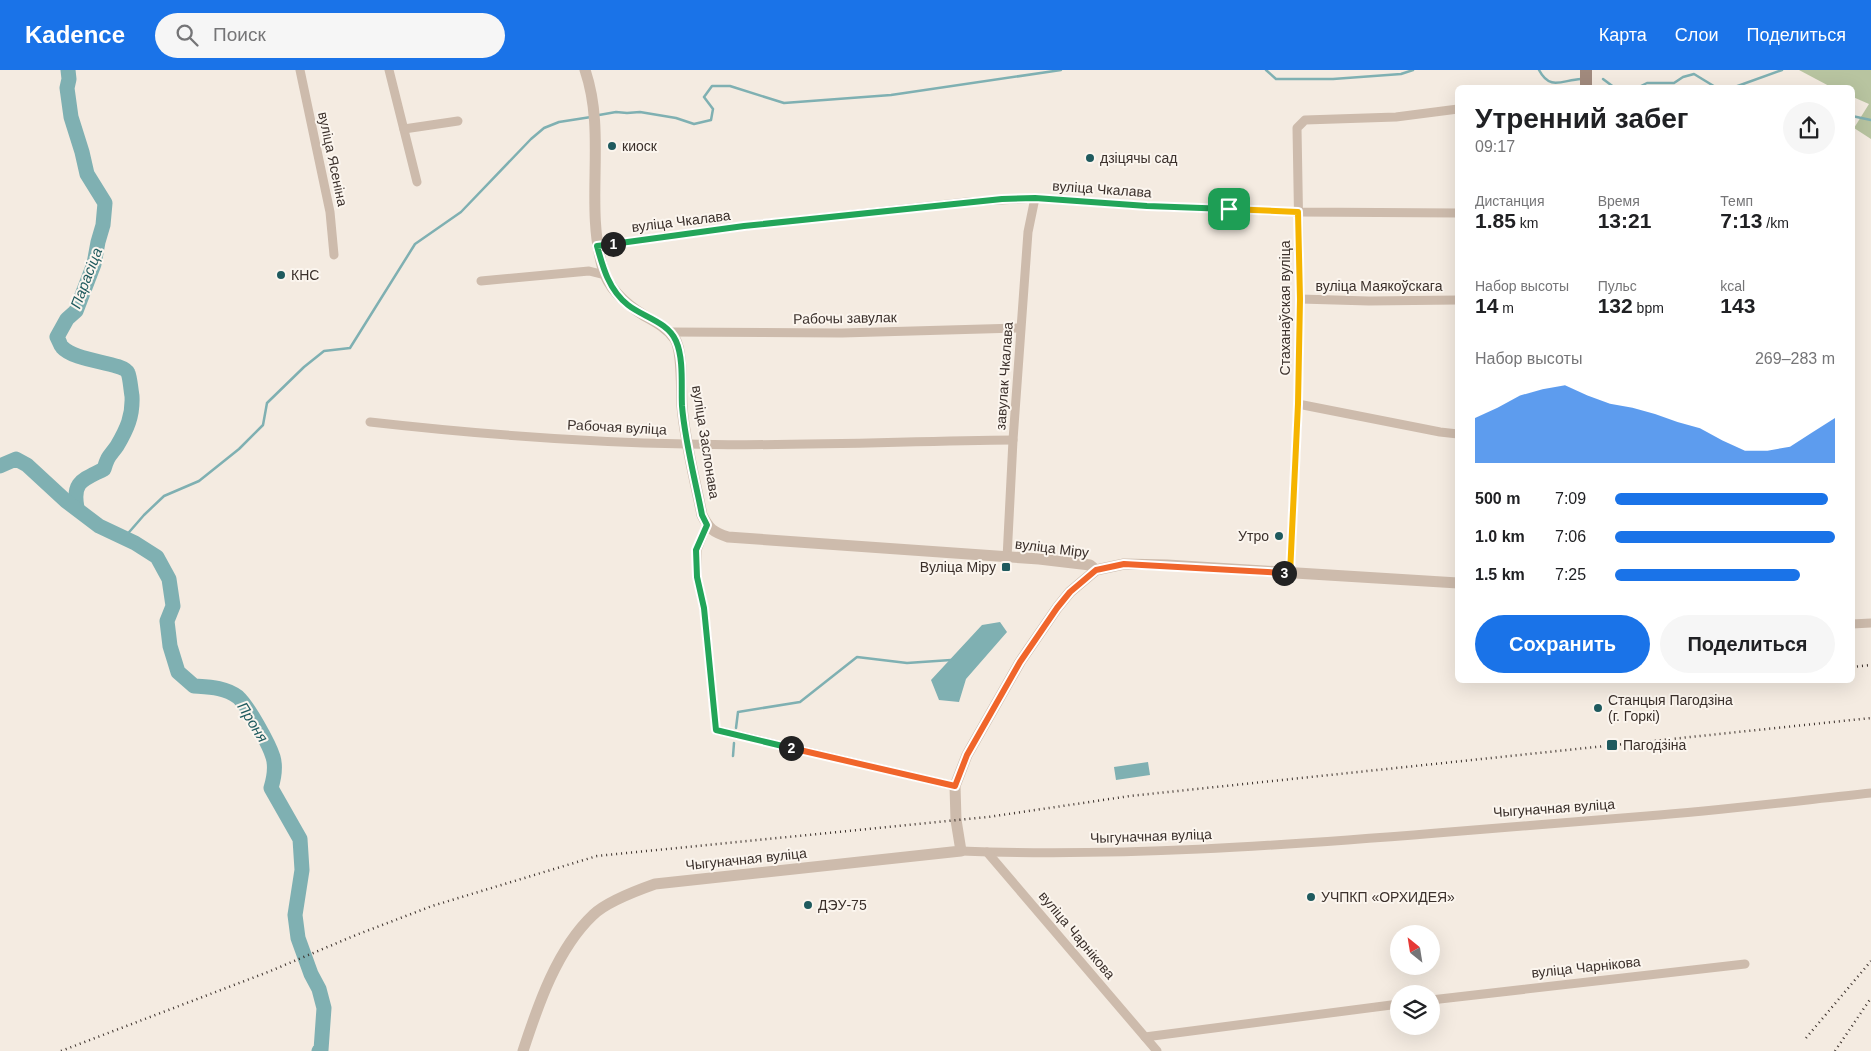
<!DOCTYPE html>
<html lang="ru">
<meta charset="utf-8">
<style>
body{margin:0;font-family:Arial,sans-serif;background:#f6f6f6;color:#202124;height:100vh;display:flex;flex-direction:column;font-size:19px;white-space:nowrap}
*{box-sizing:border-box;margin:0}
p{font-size:16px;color:#757577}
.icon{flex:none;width:28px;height:28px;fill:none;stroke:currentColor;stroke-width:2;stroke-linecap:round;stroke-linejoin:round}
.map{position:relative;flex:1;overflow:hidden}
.panel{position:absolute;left:1455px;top:15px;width:400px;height:598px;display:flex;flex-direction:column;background:#fff;border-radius:8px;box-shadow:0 5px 20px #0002}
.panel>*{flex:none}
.needle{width:32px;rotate:330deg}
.controls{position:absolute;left:1390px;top:855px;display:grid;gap:10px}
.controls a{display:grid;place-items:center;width:50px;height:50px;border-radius:50%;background:#fff;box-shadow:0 5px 20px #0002;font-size:25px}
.pin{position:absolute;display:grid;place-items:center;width:42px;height:42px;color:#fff;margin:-21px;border-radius:10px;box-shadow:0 2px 8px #0006}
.km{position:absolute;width:25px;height:25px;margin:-12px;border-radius:50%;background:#222;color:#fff;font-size:14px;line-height:25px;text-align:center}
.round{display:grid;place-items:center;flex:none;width:52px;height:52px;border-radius:26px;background:#f6f6f6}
.summary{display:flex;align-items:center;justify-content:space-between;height:85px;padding:0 20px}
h1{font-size:28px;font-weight:700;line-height:38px}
.stats{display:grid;grid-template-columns:repeat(3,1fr);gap:8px;height:85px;padding:5px 20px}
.stats div{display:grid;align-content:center}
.stats b{font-size:21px;font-weight:700}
.stats small{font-size:14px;font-weight:400}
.stats p{font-size:14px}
.chart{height:140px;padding:10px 20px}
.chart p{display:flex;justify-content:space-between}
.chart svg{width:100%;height:90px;margin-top:5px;fill:#1a73e8;opacity:.7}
.button{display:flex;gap:10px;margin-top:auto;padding:10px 20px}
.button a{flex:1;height:58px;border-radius:30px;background:#1a73e8;color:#fff;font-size:20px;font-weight:700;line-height:58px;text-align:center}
.button a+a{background:#f6f6f6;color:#202124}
ul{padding:0 20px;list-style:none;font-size:16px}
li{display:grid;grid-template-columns:80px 60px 1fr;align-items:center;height:38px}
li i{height:12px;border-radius:6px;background:#1a73e8}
header{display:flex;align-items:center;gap:30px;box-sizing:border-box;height:70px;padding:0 25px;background:#1a73e8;color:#fff}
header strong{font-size:24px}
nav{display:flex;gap:28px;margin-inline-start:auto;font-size:18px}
.search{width:350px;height:45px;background:#f6f6f6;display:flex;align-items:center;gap:12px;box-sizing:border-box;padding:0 18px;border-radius:28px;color:#757577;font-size:19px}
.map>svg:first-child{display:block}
.green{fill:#b8c4a0}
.water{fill:#7fb0b2}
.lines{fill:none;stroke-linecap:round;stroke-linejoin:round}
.stream{stroke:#7fb0b2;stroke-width:2.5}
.river{stroke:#7fb0b2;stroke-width:15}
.minor{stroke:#cdbbac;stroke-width:9}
.tertiary{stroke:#cdbbac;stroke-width:11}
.secondary{stroke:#a18a7d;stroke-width:12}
.rail{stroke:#3b302b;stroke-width:2.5;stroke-dasharray:1 4;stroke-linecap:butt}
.split-1-casing{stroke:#fff;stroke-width:10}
.split-2-casing{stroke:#fff;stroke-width:10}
.split-3-casing{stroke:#fff;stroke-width:10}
.split-4-casing{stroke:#fff;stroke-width:10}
.split-1{stroke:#22a559;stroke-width:6}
.split-2{stroke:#22a559;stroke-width:6}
.split-3{stroke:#f0652b;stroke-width:6}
.split-4{stroke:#f5b400;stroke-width:6}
.poi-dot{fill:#1f5a5e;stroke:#fbf5ee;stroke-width:2}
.labels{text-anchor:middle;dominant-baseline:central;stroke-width:4;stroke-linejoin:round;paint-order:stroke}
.poi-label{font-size:14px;fill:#3b302b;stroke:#fbf5ee;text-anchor:start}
.street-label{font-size:14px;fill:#3b302b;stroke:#fbf5ee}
.water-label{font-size:15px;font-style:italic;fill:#1f5a5e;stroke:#fbf5ee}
</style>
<header>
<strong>Kadence</strong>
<div class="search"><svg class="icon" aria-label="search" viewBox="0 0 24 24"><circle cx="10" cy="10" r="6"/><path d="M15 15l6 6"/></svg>Поиск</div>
<nav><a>Карта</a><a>Слои</a><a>Поделиться</a></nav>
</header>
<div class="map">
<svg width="1871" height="981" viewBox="0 0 1871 981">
<rect width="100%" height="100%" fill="#f4ebe1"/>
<path class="green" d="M 1799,0 L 1871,0 L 1871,69 L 1854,58 L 1869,34 L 1853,27 L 1852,18 L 1831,17 Z"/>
<g class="water">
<path d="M 1000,552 L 1007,562 L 966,609 L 959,632 L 939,630 L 931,610 L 982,555 Z"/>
<path d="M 1148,692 L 1150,705 L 1116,710 L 1114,697 Z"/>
</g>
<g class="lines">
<g class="stream">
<path d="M 1266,0 L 1276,9 L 1333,9 L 1401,4 L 1413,0"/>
<path d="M 1539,0 C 1550,21 1562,10 1581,9"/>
<path d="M 1603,9 L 1615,18"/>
<path d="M 1637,18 L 1647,13 L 1674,13 L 1683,7 L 1694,4 L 1717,18"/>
<path d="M 1732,18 L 1782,0"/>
<path d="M 599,45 L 616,42 L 627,43 L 640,42 L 676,48 L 694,54 L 711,50 L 713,39 L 704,27 L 712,16 L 730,16 L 784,33 L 891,25 L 1061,0"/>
<path d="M 1852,46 L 1871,50"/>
<path d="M 124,468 L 144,445 L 164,426 L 199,411 L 239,379 L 263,355 L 267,333 L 304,297 L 324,281 L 350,278 L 415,174 L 461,142 L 531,69 L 544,58 L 559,52 L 591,47"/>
<path d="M 736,658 L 738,642 L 800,632 L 857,587 L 907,593 L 951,590"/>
<path d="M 733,686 L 734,673"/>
<path d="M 321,980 L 322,981"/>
</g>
<g class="river">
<path d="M 68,0 L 69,9 L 67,18 L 71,47 L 82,82 L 87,104 L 105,133 L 103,155 L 98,172 L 94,194 L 76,241 L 67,249 L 57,267 C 59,270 60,275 62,277 C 75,292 123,292 128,303 C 130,307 131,321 132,326 C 133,346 127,359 117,376 C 110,386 108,385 104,399 C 83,410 72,411 77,438"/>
<path d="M 0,396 L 16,389 L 27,395 L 66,431 L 99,456 L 135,473 L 157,487 L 169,509 L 173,536 L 167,551 L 170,576 L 178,602 L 194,616 C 209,617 225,617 238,627 C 248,636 269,674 273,687 C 276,697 274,708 271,718 L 300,769 L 302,800 L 295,845 L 298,868 L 311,904 L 319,919 L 324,938 L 321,980 L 319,981"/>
</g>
<g class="minor">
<path d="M 300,0 L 330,142 L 334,185"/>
<path d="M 389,0 L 417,112"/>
<path d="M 404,59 L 458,51"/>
<path d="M 597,176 L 744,156 L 967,132 L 1035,128 L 1147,136 L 1298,142 L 1458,143"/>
<path d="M 481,211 L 589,201 L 605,205"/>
<path d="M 1300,229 L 1369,231 L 1458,230"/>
<path d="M 669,262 L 842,263 L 1020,258"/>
<path d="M 1298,334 L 1440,362 L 1458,364"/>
<path d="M 370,352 C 476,364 581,372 687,374 C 796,377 905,371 1013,370"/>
<path d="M 707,455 L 697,480 L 697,507 L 704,538 L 716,660 L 955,716"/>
<path d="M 1007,488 L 1013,370 L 1028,162 L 1035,128"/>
<path d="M 1290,504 L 1298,334 L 1300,229 L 1297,58 L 1305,50 L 1396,47 L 1458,39"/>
<path d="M 1852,554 L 1871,553"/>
<path d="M 961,781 C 1120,787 1278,776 1437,763 C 1507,757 1577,752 1647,746 C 1722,740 1796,731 1871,723"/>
<path d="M 987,782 L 1157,981"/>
<path d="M 1431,930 L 1745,894"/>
<path d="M 1145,967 L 1399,934"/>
</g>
<g class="tertiary">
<path d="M 585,0 C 607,64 584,134 603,199 C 609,220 627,235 645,246 C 656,252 667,258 675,269 C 683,282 681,320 682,336 C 685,373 695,409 702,445 C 709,459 713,462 728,467 L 1039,489 L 1090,495 L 1096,500"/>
<path d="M 523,981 C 538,935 557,879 593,845 C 606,832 638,820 655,814 L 961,781 L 956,750 L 955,716 L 967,685 L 1020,592 L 1057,538 L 1070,522 L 1096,500 L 1124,494 L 1167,495 L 1458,513"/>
</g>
<path class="secondary" d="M 1586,0 L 1586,18"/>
<g class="rail">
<path d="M 1852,597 L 1871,595"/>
<path d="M 1806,968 L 1871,891"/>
<path d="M 61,981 L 268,902 L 356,865 L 432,836 L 597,786 L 988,747 L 1130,726 L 1871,648"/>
<path d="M 1835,981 L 1871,928"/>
</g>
</g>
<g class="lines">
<g class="split-1-casing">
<path id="split-1" d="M 613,174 L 744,156 L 1002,129 L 1035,128 L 1147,136 L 1229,139"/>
</g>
<g class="split-2-casing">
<path id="split-2" d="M 613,174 L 597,176 C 603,198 609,220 628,235 C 643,247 668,252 676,271 C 684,289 681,317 682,336 C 685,372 695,409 702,445 L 707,455 L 696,480 L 697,507 L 704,538 L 716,660 L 791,678"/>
</g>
<g class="split-3-casing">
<path id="split-3" d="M 791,678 L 955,716 L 967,685 L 1020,592 L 1057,538 L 1070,522 L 1096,500 L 1124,494 L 1284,503"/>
</g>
<g class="split-4-casing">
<path id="split-4" d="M 1229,139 L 1298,142 L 1300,229 L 1298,334 L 1290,504 L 1284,503"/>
</g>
<use href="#split-1" class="split-1"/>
<use href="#split-2" class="split-2"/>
<use href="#split-3" class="split-3"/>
<use href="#split-4" class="split-4"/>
</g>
<g class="poi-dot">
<circle cx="612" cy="76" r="5"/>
<circle cx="1090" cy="88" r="5"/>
<circle cx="281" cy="205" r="5"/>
<circle cx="1279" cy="466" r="5"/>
<rect x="1001" y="492" width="10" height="10" rx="2.5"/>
<circle cx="1598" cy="638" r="5"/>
<rect x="1606" y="669" width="12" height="12" rx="2.5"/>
<circle cx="1311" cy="827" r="5"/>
<circle cx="808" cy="835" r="5"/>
</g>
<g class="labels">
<g class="poi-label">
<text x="622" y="76">киоск</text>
<text x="1100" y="88">дзіцячы сад</text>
<text x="291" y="205">КНС</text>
<text x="1269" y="466" text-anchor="end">Утро</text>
<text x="996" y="497" text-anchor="end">Вуліца Міру</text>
<text x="1608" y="630">Станцыя Пагодзіна<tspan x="1608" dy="16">(г. Горкі)</tspan></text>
<text x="1623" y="675">Пагодзіна</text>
<text x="1321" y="827">УЧПКП «ОРХИДЕЯ»</text>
<text x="818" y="835">ДЭУ-75</text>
</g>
<g class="street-label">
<text transform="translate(333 89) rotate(78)">вуліца Ясеніна</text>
<text transform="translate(1102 119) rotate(4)">вуліца Чкалава</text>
<text transform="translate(681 151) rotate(-7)">вуліца Чкалава</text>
<text x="1379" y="216">вуліца Маякоўскага</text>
<text transform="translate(1285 238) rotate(-90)">Стаханаўская вуліца</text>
<text transform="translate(845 248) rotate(-1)">Рабочы завулак</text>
<text transform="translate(1004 306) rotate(-86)">завулак Чкалава</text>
<text transform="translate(617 357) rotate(3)">Рабочая вуліца</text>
<text transform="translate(706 372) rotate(81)">вуліца Заслонава</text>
<text transform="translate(1052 478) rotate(7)">вуліца Міру</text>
<text transform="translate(1554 738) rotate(-4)">Чыгуначная вуліца</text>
<text transform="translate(1151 766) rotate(-2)">Чыгуначная вуліца</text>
<text transform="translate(746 789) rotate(-6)">Чыгуначная вуліца</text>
<text transform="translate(1077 865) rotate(50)">вуліца Чарнікова</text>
<text transform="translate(1586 897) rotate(-6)">вуліца Чарнікова</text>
</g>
<g class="water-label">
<text transform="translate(86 208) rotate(-69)">Парасіца</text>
<text transform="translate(253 652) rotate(58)">Проня</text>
</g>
</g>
</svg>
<div class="controls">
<a><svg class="needle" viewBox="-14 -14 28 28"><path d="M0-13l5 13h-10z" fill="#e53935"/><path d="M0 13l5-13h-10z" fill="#757577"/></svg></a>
<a><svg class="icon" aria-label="layers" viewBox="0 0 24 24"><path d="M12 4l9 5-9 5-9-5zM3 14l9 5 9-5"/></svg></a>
</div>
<div class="pin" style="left:1229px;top:139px;background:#1e9e55"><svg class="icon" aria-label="arrive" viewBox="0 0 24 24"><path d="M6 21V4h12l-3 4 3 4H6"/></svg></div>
<b class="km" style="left:613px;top:174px">1</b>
<b class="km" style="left:791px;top:678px">2</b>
<b class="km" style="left:1284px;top:503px">3</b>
<section class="panel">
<div class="summary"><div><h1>Утренний забег</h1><p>09:17</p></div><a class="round"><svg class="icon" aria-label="share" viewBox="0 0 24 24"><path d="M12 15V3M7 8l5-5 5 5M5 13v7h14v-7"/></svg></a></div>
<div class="stats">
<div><p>Дистанция</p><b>1.85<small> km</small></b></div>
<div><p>Время</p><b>13:21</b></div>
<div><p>Темп</p><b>7:13<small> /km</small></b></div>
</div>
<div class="stats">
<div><p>Набор высоты</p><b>14<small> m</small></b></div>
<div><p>Пульс</p><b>132<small> bpm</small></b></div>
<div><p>kcal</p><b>143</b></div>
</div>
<div class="chart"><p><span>Набор высоты</span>269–283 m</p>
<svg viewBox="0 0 160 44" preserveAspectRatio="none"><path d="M0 44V22L10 17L20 11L30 8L40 6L50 11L60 15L70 17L80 20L90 24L100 27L110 33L120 38L130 38L140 36L150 29L160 22V44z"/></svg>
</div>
<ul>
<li><b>500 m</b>7:09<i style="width:97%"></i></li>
<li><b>1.0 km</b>7:06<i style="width:100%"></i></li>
<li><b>1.5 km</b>7:25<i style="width:84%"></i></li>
</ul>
<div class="button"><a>Сохранить</a><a>Поделиться</a></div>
</section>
</div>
